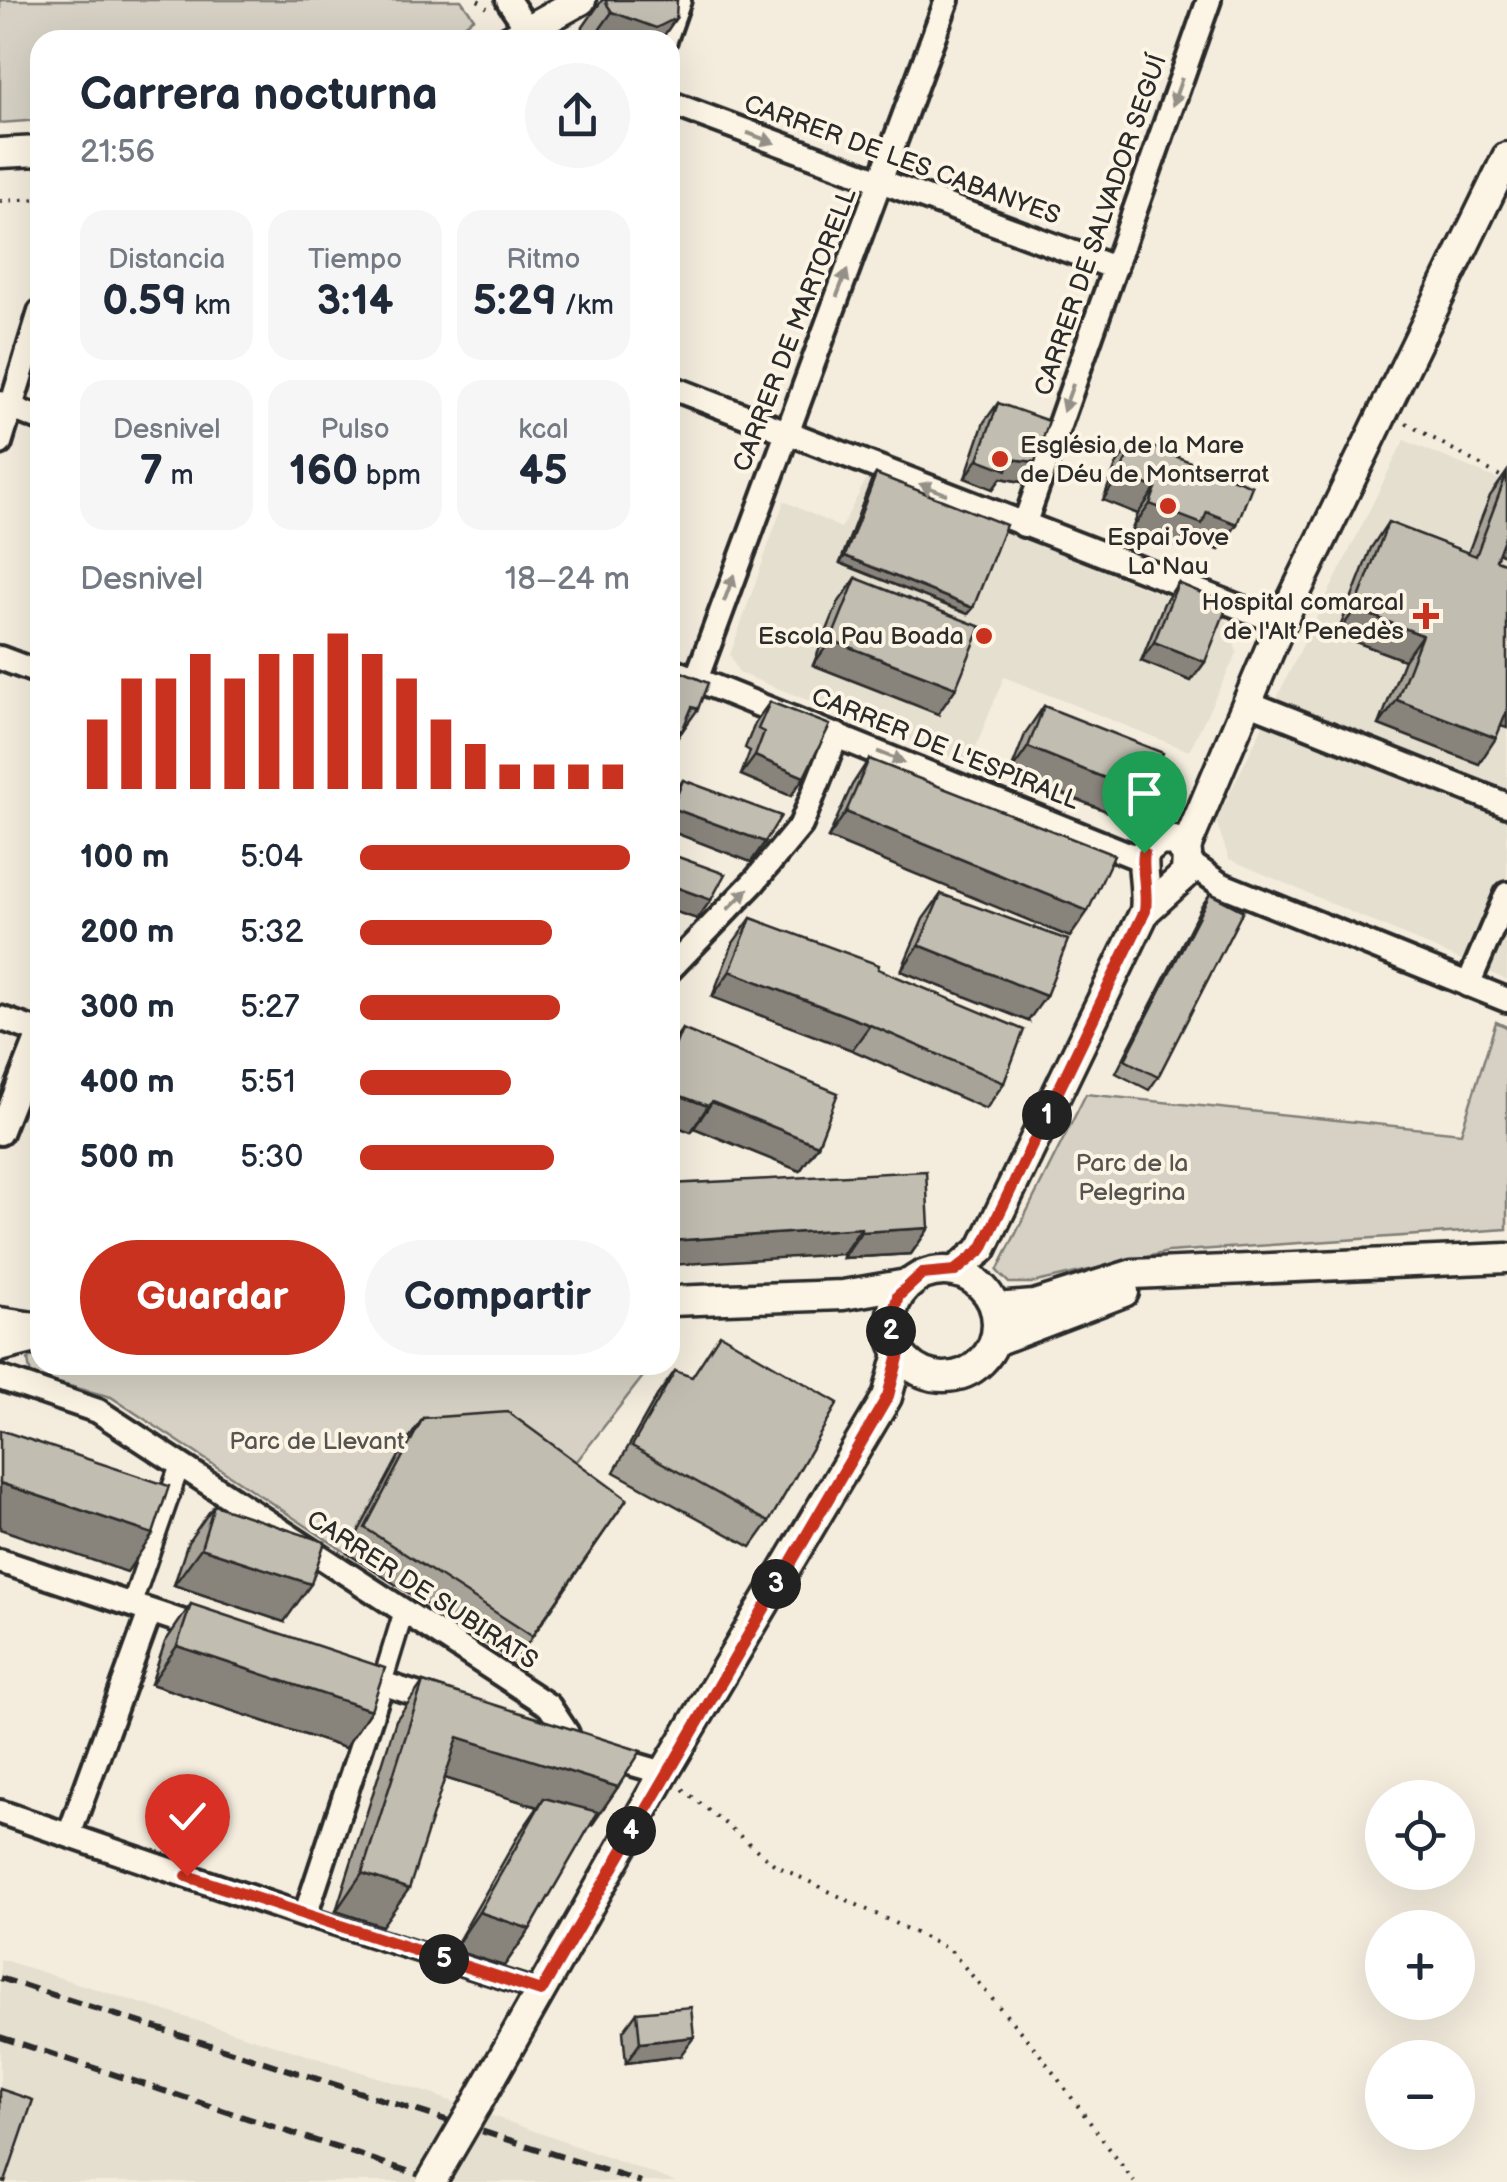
<!DOCTYPE html>
<html lang="es">
<meta charset="utf-8">
<style>
body{margin:0;font-family:"Balsamiq Sans",sans-serif;background:#f6f6f7;color:#1f2937;height:100vh;display:flex;flex-direction:column;font-size:38px;white-space:nowrap}
*{box-sizing:border-box;margin:0}
p{font-size:32px;color:#747a83}
.icon{flex:none;width:55px;height:55px;fill:none;stroke:currentColor;stroke-width:2;stroke-linecap:round;stroke-linejoin:round}
.map{position:relative;flex:1;overflow:hidden}
.drawer{position:absolute;left:30px;top:30px;width:650px;height:1345px;display:flex;flex-direction:column;background:#fff;border-radius:30px;box-shadow:0 10px 40px #0002}
.drawer>*{flex:none}
.fabs{position:absolute;left:1365px;top:1780px;display:grid;gap:20px}
.fabs a{display:grid;place-items:center;width:110px;height:110px;border-radius:50%;background:#fff;box-shadow:0 10px 40px #0002;font-size:50px}
.pin{position:absolute;display:grid;place-items:center;width:85px;height:85px;color:#fff;margin:-102px -42px;border-radius:50% 50% 50% 0;rotate:-45deg;box-shadow:0 0 10px #0007}
.pin .icon{rotate:45deg}
.km{position:absolute;width:50px;height:50px;margin:-25px;border-radius:50%;background:#222;color:#fff;font-size:28px;line-height:50px;text-align:center}
.round{display:grid;place-items:center;flex:none;width:105px;height:105px;border-radius:52px;background:#f6f6f7}
.headline{display:flex;align-items:center;justify-content:space-between;height:170px;padding:0 50px}
h1{font-size:45px;font-weight:700;line-height:75px}
.stats{display:grid;grid-template-columns:repeat(3,1fr);gap:15px;height:170px;padding:10px 50px}
.stats div{display:grid;align-content:center;border-radius:25px;background:#f6f6f7;text-align:center}
.stats b{font-size:42px;font-weight:700}
.stats small{font-size:28px;font-weight:400}
.stats p{font-size:28px}
.chart{height:280px;padding:20px 50px}
.chart p{display:flex;justify-content:space-between}
.chart svg{width:100%;height:180px;margin-top:10px;stroke:#c8321e;stroke-width:6}
.action{display:flex;gap:20px;margin-top:auto;padding:20px 50px}
.action a{flex:1;height:115px;border-radius:60px;background:#c8321e;color:#fff;font-size:40px;font-weight:700;line-height:115px;text-align:center}
.action a+a{background:#f6f6f7;color:#1f2937}
ul{padding:0 50px;list-style:none;font-size:32px}
li{display:grid;grid-template-columns:160px 120px 1fr;align-items:center;height:75px}
li i{height:25px;border-radius:12px;background:#c8321e}
.map>svg:first-child{display:block}
.built{fill:#e5dfd0}
.green{fill:#d6d1c4;stroke:#807e78;stroke-width:2.5}
.lines{fill:none;stroke-linecap:round;stroke-linejoin:round}
.pedestrian-casing{stroke:#2b2b2b;stroke-width:25}
.minor-casing{stroke:#2b2b2b;stroke-width:30}
.tertiary-casing{stroke:#2b2b2b;stroke-width:35}
.path{stroke:#2b2b2b;stroke-width:4;stroke-dasharray:2.5 8;stroke-linecap:butt}
.pedestrian{stroke:#fcf5e5;stroke-width:18}
.minor{stroke:#fcf5e5;stroke-width:22}
.tertiary{stroke:#fcf5e5;stroke-width:28}
.rail{stroke:#2b2b2b;stroke-width:6;stroke-dasharray:15 8;stroke-linecap:butt}
.tertiary-bridge-casing{stroke:#2b2b2b;stroke-width:35;stroke-linecap:butt}
.tertiary-bridge{stroke:#fcf5e5;stroke-width:28}
.wall{fill:#a7a398;stroke:#2b2b2b;stroke-width:2.5}
.shaded-wall{fill:#88847c;stroke:#2b2b2b;stroke-width:2.5}
.building{fill:#c2bdb1;stroke:#2b2b2b;stroke-width:2.5}
.oneway{fill:#949088}
.route-casing{stroke:#fff;stroke-width:20}
.route{stroke:#c8321e;stroke-width:12}
.poi-dot{fill:#c8321e;stroke:#fcf5e5;stroke-width:4}
.labels{text-anchor:middle;dominant-baseline:central;stroke-width:8;stroke-linejoin:round;paint-order:stroke}
.street-label{font-size:25px;fill:#2b2b2b;stroke:#fcf5e5}
.poi-label{font-size:25px;fill:#2b2b2b;stroke:#fcf5e5;text-anchor:end}
.park-label{font-size:25px;fill:#565451;stroke:#fcf5e5}
</style>
<div class="map">
<svg width="1507" height="2182" viewBox="0 0 1507 2182">
<rect width="100%" height="100%" fill="#f4edde"/>
<filter id="ink" filterUnits="userSpaceOnUse"><feTurbulence type="fractalNoise" baseFrequency=".01" numOctaves="2"/><feDisplacementMap in="SourceGraphic" scale="20" xChannelSelector="R" yChannelSelector="G"/><feConvolveMatrix kernelMatrix="1 2 1 2 8 2 1 2 1" color-interpolation-filters="sRGB"/></filter>
<g filter="url(#ink)">
<g class="built">
<path d="M 1404,440 L 1507,483 L 1507,980 L 1229,859 L 1216,821 Z"/>
<path d="M 867,478 L 1227,620 L 1237,653 L 1189,751 L 1004,677 L 969,764 L 739,673 L 730,655 L 784,501 L 841,528 Z"/>
<path d="M 0,1959 L 431,2094 L 676,2182 L 0,2182 Z"/>
</g>
<g class="green">
<path d="M 0,0 L 461,0 L 474,18 L 442,40 L 40,40 L 40,120 L 0,123 Z"/>
<path d="M 1496,1022 L 1507,1027 L 1507,1229 L 1168,1252 L 1032,1283 L 1009,1283 L 997,1271 L 1086,1094 L 1461,1133 Z"/>
<path d="M 40,1352 L 40,1365 L 652,1365 L 570,1470 L 347,1553 L 111,1397 L 31,1376 L 28,1360 Z"/>
</g>
<g class="lines">
<g class="pedestrian-casing">
<g id="pedestrian">
<path d="M 131,1606 L 180,1465"/>
<path d="M 382,1683 L 404,1611"/>
<path d="M 305,1916 L 541,1991"/>
</g>
</g>
<g class="minor-casing">
<g id="minor">
<path d="M 508,0 L 535,40"/>
<path d="M 665,40 L 679,0"/>
<path d="M 670,103 L 1115,268"/>
<path d="M 670,387 L 1281,623"/>
<path d="M 0,403 L 40,419"/>
<path d="M 0,443 L 40,312"/>
<path d="M 1024,525 L 1209,0"/>
<path d="M 0,658 L 40,673"/>
<path d="M 670,669 L 1143,860"/>
<path d="M 696,680 L 947,0"/>
<path d="M 1247,702 L 1507,805"/>
<path d="M 1189,862 L 1220,884 L 1507,1000"/>
<path d="M 670,969 L 754,882 L 801,825 L 837,735"/>
<path d="M 1468,985 L 1507,894"/>
<path d="M 0,1018 L 40,1032"/>
<path d="M 0,1133 L 40,1031"/>
<path d="M 0,1378 L 98,1411 L 549,1706 L 567,1733 L 567,1744"/>
<path d="M 0,1561 L 207,1630"/>
<path d="M 353,1674 L 441,1702"/>
<path d="M 605,1756 L 664,1773"/>
<path d="M 0,1812 L 305,1916 L 382,1683"/>
<path d="M 69,1835 L 150,1612"/>
</g>
</g>
<g class="tertiary-casing">
<g id="tertiary">
<path d="M 509,40 L 581,0"/>
<path d="M 0,153 L 40,151"/>
<path d="M 1185,850 L 1281,623 L 1507,157"/>
<circle cx="944" cy="1324" r="53"/>
<path d="M 955,1271 L 982,1249 L 1145,911 L 1186,874 L 1187,854 L 1174,841 L 1160,840 L 1144,853 C 1141,869 1148,890 1145,911"/>
<path d="M 670,1301 L 843,1295 L 907,1284"/>
<path d="M 995,1308 L 1034,1305 L 1133,1274 L 1507,1258"/>
<path d="M 0,1322 L 40,1328"/>
<path d="M 995,1341 L 1124,1292"/>
<path d="M 0,1347 L 40,1337"/>
<path d="M 476,2105 L 664,1773 L 887,1397 L 899,1354"/>
</g>
</g>
<g class="path">
<path d="M 478,0 L 487,8"/>
<path d="M 0,201 L 40,199"/>
<path d="M 1406,423 L 1507,480"/>
<path d="M 683,1789 L 775,1865 L 950,1950 L 1038,2052 L 1134,2182"/>
</g>
<use href="#pedestrian" class="pedestrian"/>
<use href="#minor" class="minor"/>
<use href="#tertiary" class="tertiary"/>
<g class="rail">
<path d="M 0,1978 L 641,2182"/>
<path d="M 0,2037 L 441,2182"/>
</g>
<g class="tertiary-bridge-casing">
<path id="tertiary-bridge" d="M 431,2182 L 476,2105"/>
</g>
<use href="#tertiary-bridge" class="tertiary-bridge"/>
</g>
<g class="wall">
<path d="M 602,0 L 677,0 L 661,40 L 580,40 L 583,27 Z"/>
<path d="M 998,403 L 1035,462 L 1022,482 L 1001,478 L 993,489 L 965,478 L 984,422 Z"/>
<path d="M 1134,440 L 1237,524 L 1219,550 L 1192,539 L 1185,550 L 1132,529 L 1138,514 L 1103,500 L 1116,465 Z"/>
<path d="M 1507,472 L 1498,553 L 1496,560 L 1501,726 L 1479,764 L 1379,725 L 1404,660 L 1337,635 L 1371,548 L 1388,522 L 1468,553 L 1490,496 Z"/>
<path d="M 876,474 L 973,608 L 968,614 L 840,563 L 871,481 Z"/>
<path d="M 856,578 L 938,714 L 813,665 L 838,603 Z"/>
<path d="M 1178,583 L 1205,662 L 1191,681 L 1141,661 L 1164,603 Z"/>
<path d="M 670,667 L 698,709 L 670,748 Z"/>
<path d="M 770,702 L 804,777 L 791,796 L 741,775 L 750,751 L 745,748 L 756,721 Z"/>
<path d="M 1044,706 L 1129,820 L 1010,773 L 1026,732 Z"/>
<path d="M 869,759 L 1070,937 L 828,838 L 852,785 Z"/>
<path d="M 683,780 L 765,842 L 751,862 L 670,831 L 670,798 Z"/>
<path d="M 941,894 L 1028,1021 L 901,971 L 923,919 Z"/>
<path d="M 1210,894 L 1158,1077 L 1149,1090 L 1116,1073 L 1201,907 Z"/>
<path d="M 751,918 L 878,969 L 1004,1083 L 986,1109 L 852,1050 L 712,997 L 733,943 Z"/>
<path d="M 682,1029 L 818,1145 L 800,1171 L 694,1128 L 691,1132 L 670,1124 L 670,1046 Z"/>
<path d="M 670,1184 L 929,1228 L 911,1254 L 843,1258 L 843,1254 Z"/>
<path d="M 675,1371 L 769,1522 L 751,1547 L 614,1472 L 657,1396 Z"/>
<path d="M 423,1418 L 627,1499 L 515,1662 L 347,1553 L 406,1443 Z"/>
<path d="M 214,1505 L 284,1622 L 174,1585 L 188,1542 Z"/>
<path d="M 191,1604 L 371,1710 L 345,1748 L 151,1684 L 165,1642 Z"/>
<path d="M 423,1682 L 618,1787 L 592,1825 L 590,1824 L 530,1929 L 504,1966 L 453,1950 L 518,1836 L 538,1807 L 445,1778 L 382,1926 L 336,1911 L 396,1720 Z"/>
<path d="M 637,2012 L 680,2056 L 626,2063 L 623,2031 Z"/>
</g>
<g class="shaded-wall">
<path d="M 612,12 L 676,18 L 661,40 L 592,40 Z"/>
<path d="M 978,459 L 1012,459 L 1035,462 L 1022,482 L 1001,478 L 993,489 L 965,478 Z"/>
<path d="M 1120,474 L 1156,488 L 1138,514 L 1103,500 Z"/>
<path d="M 1150,504 L 1207,512 L 1237,524 L 1219,550 L 1192,539 L 1185,550 L 1132,529 Z"/>
<path d="M 1507,528 L 1507,556 L 1492,550 Z"/>
<path d="M 845,556 L 973,608 L 968,614 L 840,563 Z"/>
<path d="M 1355,609 L 1422,635 L 1404,660 L 1337,635 Z"/>
<path d="M 831,640 L 956,688 L 938,714 L 813,665 Z"/>
<path d="M 1154,642 L 1205,662 L 1191,681 L 1141,661 Z"/>
<path d="M 1397,700 L 1496,738 L 1479,764 L 1379,725 Z"/>
<path d="M 1507,705 L 1507,728 L 1494,724 Z"/>
<path d="M 670,727 L 682,731 L 670,748 Z"/>
<path d="M 1028,747 L 1147,795 L 1129,820 L 1010,773 Z"/>
<path d="M 755,756 L 804,777 L 791,796 L 741,775 Z"/>
<path d="M 672,808 L 765,842 L 751,862 L 670,831 L 670,811 Z"/>
<path d="M 846,812 L 1088,911 L 1070,937 L 828,838 Z"/>
<path d="M 670,885 L 711,900 L 697,919 L 670,910 Z"/>
<path d="M 919,945 L 1046,996 L 1028,1021 L 901,971 Z"/>
<path d="M 730,971 L 870,1025 L 852,1050 L 712,997 Z"/>
<path d="M 670,1092 L 708,1106 L 691,1132 L 670,1124 Z"/>
<path d="M 712,1102 L 818,1145 L 800,1171 L 694,1128 Z"/>
<path d="M 861,1228 L 843,1254 L 670,1265 L 670,1241 Z"/>
<path d="M 929,1228 L 911,1254 L 843,1258 L 861,1232 Z"/>
<path d="M 0,1483 L 153,1534 L 127,1572 L 0,1529 Z"/>
<path d="M 201,1548 L 311,1584 L 284,1622 L 174,1585 Z"/>
<path d="M 177,1646 L 371,1710 L 345,1748 L 151,1684 Z"/>
<path d="M 458,1737 L 618,1787 L 592,1825 L 539,1808 L 544,1798 L 538,1807 L 432,1774 Z"/>
<path d="M 362,1873 L 409,1889 L 382,1926 L 336,1911 Z"/>
<path d="M 479,1912 L 530,1929 L 504,1966 L 453,1950 Z"/>
<path d="M 694,2037 L 680,2056 L 626,2063 L 640,2043 Z"/>
</g>
<g class="building">
<path d="M 607,0 L 677,0 L 676,18 L 656,28 L 612,12 L 606,3 Z"/>
<path d="M 998,403 L 1049,421 L 1035,462 L 1012,459 L 1007,470 L 978,459 Z"/>
<path d="M 1134,440 L 1252,486 L 1237,524 L 1207,512 L 1202,524 L 1150,504 L 1156,488 L 1120,474 Z"/>
<path d="M 1507,473 L 1507,531 L 1496,560 L 1507,564 L 1507,711 L 1496,738 L 1397,700 L 1422,635 L 1355,609 L 1388,522 L 1476,556 Z"/>
<path d="M 876,474 L 1006,525 L 973,608 L 845,556 Z"/>
<path d="M 856,578 L 981,627 L 956,688 L 831,640 Z"/>
<path d="M 1178,583 L 1228,604 L 1205,662 L 1154,642 Z"/>
<path d="M 670,667 L 708,683 L 698,709 L 692,707 L 682,731 L 670,727 Z"/>
<path d="M 770,702 L 830,725 L 804,777 L 755,756 L 764,732 L 758,729 Z"/>
<path d="M 1044,706 L 1163,753 L 1147,795 L 1028,747 Z"/>
<path d="M 869,759 L 1114,855 L 1088,911 L 846,812 Z"/>
<path d="M 683,780 L 781,816 L 765,842 L 672,808 Z"/>
<path d="M 670,854 L 725,874 L 711,900 L 670,885 Z"/>
<path d="M 941,894 L 1068,940 L 1046,996 L 919,945 Z"/>
<path d="M 1210,894 L 1243,911 L 1158,1077 L 1125,1060 Z"/>
<path d="M 751,918 L 879,965 L 878,969 L 1024,1030 L 1004,1083 L 870,1025 L 730,971 Z"/>
<path d="M 682,1029 L 838,1093 L 818,1145 L 712,1102 L 708,1106 L 670,1092 L 670,1058 Z"/>
<path d="M 926,1171 L 929,1228 L 861,1232 L 861,1228 L 670,1241 L 670,1184 Z"/>
<path d="M 720,1334 L 838,1403 L 769,1522 L 632,1446 L 675,1371 L 692,1377 Z"/>
<path d="M 508,1412 L 627,1499 L 532,1636 L 365,1528 L 423,1418 Z"/>
<path d="M 0,1430 L 169,1486 L 153,1534 L 0,1483 Z"/>
<path d="M 214,1505 L 325,1542 L 311,1584 L 201,1548 Z"/>
<path d="M 191,1604 L 385,1668 L 371,1710 L 177,1646 Z"/>
<path d="M 423,1682 L 641,1751 L 618,1787 L 458,1737 L 409,1889 L 362,1873 Z"/>
<path d="M 544,1798 L 598,1812 L 530,1929 L 479,1912 Z"/>
<path d="M 691,2007 L 694,2037 L 640,2043 L 637,2012 Z"/>
<path d="M 0,2089 L 33,2100 L 5,2182 L 0,2181 Z"/>
</g>
<defs><path id="oneway-solid" d="M-6-.8H1V-3.2L6.5 0L1 3.2V.8H-6Z" transform="scale(2.5)"/></defs>
<g class="oneway">
<use href="#oneway-solid" transform="translate(1177 92) rotate(109)"/>
<use href="#oneway-solid" transform="translate(761 138) rotate(21)"/>
<use href="#oneway-solid" transform="translate(842 283) rotate(-69)"/>
<use href="#oneway-solid" transform="translate(1068 398) rotate(110)"/>
<use href="#oneway-solid" transform="translate(933 489) rotate(-159)"/>
<use href="#oneway-solid" transform="translate(729 588) rotate(-70)"/>
<use href="#oneway-solid" transform="translate(891 757) rotate(22)"/>
<use href="#oneway-solid" transform="translate(738 899) rotate(-45)"/>
</g>
</g>
<g class="lines" filter="url(#ink)">
<g class="route-casing">
<path id="route" d="M 187,1876 L 541,1991 L 888,1396 L 899,1354 L 890,1326 L 898,1296 L 922,1274 L 955,1271 L 982,1249 L 1145,911 C 1148,890 1141,869 1144,853"/>
</g>
<use href="#route" class="route"/>
</g>
<g class="poi-dot">
<circle cx="1000" cy="459" r="10"/>
<circle cx="1168" cy="506" r="10"/>
<path d="M1421 601h10v10h10v10h-10v10h-10v-10h-10v-10h10z"/>
<circle cx="984" cy="636" r="10"/>
</g>
<g class="labels">
<g class="street-label">
<text transform="translate(902 160) rotate(20)">CARRER DE LES CABANYES</text>
<text transform="translate(1101 225) rotate(-71)">CARRER DE SALVADOR SEGUÍ</text>
<text transform="translate(795 330) rotate(-69)">CARRER DE MARTORELL</text>
<text transform="translate(945 749) rotate(22)">CARRER DE L'ESPIRALL</text>
<text transform="translate(422 1590) rotate(33)">CARRER DE SUBIRATS</text>
</g>
<g class="poi-label">
<text x="1020" y="445" text-anchor="start">Església de la Mare<tspan x="1020" dy="29">de Déu de Montserrat</tspan></text>
<text x="1168" y="537" text-anchor="middle">Espai Jove<tspan x="1168" dy="29">La Nau</tspan></text>
<text x="1404" y="602">Hospital comarcal<tspan x="1404" dy="29">de l'Alt Penedès</tspan></text>
<text x="964" y="636">Escola Pau Boada</text>
</g>
<g class="park-label">
<text x="1132" y="1163">Parc de la<tspan x="1132" dy="29">Pelegrina</tspan></text>
<text x="317" y="1441">Parc de Llevant</text>
</g>
</g>
</svg>
<div class="fabs">
<a><svg class="icon" aria-label="locate" viewBox="0 0 24 24"><circle cx="12" cy="12" r="6"/><path d="M12 2v4M12 18v4M2 12h4M18 12h4"/></svg></a>
<a>+</a>
<a>−</a>
</div>
<div class="pin" style="left:1144px;top:853px;background:#1e9e55"><svg class="icon" aria-label="arrive" viewBox="0 0 24 24"><path d="M6 21V4h12l-3 4 3 4H6"/></svg></div>
<div class="pin" style="left:187px;top:1876px;background:#d93025"><svg class="icon" aria-label="check" viewBox="0 0 24 24"><path d="M5 12l5 5 9-10"/></svg></div>
<b class="km" style="left:1047px;top:1115px">1</b>
<b class="km" style="left:891px;top:1331px">2</b>
<b class="km" style="left:776px;top:1584px">3</b>
<b class="km" style="left:631px;top:1831px">4</b>
<b class="km" style="left:444px;top:1959px">5</b>
<section class="drawer">
<div class="headline"><div><h1>Carrera nocturna</h1><p>21:56</p></div><a class="round"><svg class="icon" aria-label="share" viewBox="0 0 24 24"><path d="M12 15V3M7 8l5-5 5 5M5 13v7h14v-7"/></svg></a></div>
<div class="stats">
<div><p>Distancia</p><b>0.59<small> km</small></b></div>
<div><p>Tiempo</p><b>3:14</b></div>
<div><p>Ritmo</p><b>5:29<small> /km</small></b></div>
</div>
<div class="stats">
<div><p>Desnivel</p><b>7<small> m</small></b></div>
<div><p>Pulso</p><b>160<small> bpm</small></b></div>
<div><p>kcal</p><b>45</b></div>
</div>
<div class="chart"><p><span>Desnivel</span>18–24 m</p>
<svg viewBox="0 0 160 44" preserveAspectRatio="none"><path d="M5 44V27M15 44V17M25 44V17M35 44V11M45 44V17M55 44V11M65 44V11M75 44V6M85 44V11M95 44V17M105 44V27M115 44V33M125 44V38M135 44V38M145 44V38M155 44V38"/></svg>
</div>
<ul>
<li><b>100 m</b>5:04<i style="width:100%"></i></li>
<li><b>200 m</b>5:32<i style="width:71%"></i></li>
<li><b>300 m</b>5:27<i style="width:74%"></i></li>
<li><b>400 m</b>5:51<i style="width:56%"></i></li>
<li><b>500 m</b>5:30<i style="width:72%"></i></li>
</ul>
<div class="action"><a>Guardar</a><a>Compartir</a></div>
</section>
</div>
